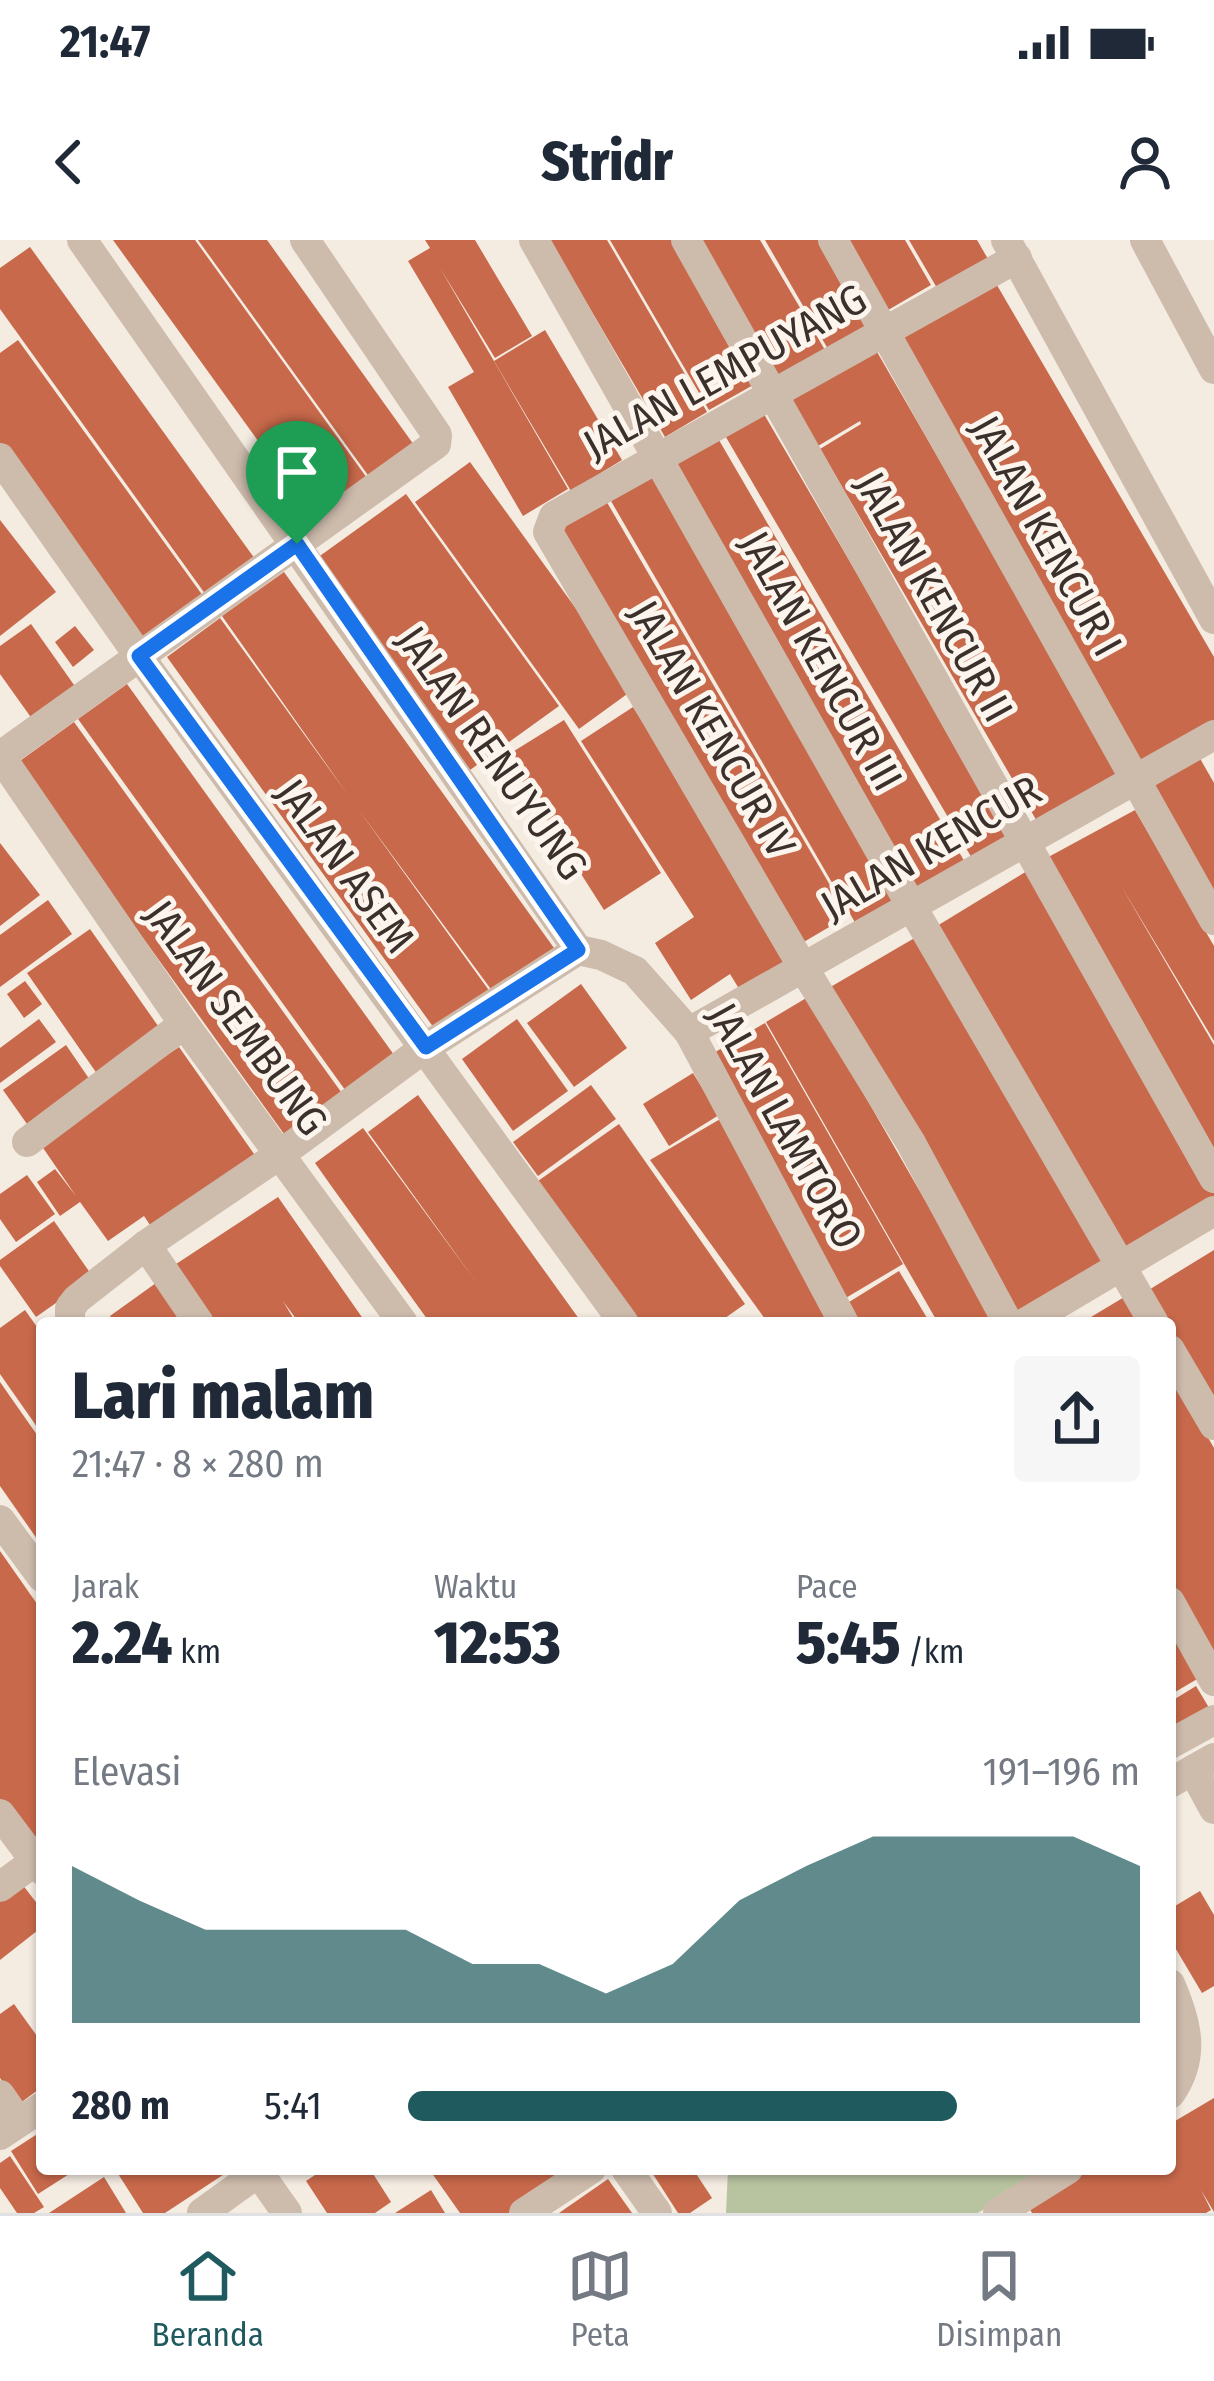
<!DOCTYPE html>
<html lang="id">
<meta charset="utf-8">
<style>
body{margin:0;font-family:"Fira Sans Condensed",sans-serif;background:#f6f6f7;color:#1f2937;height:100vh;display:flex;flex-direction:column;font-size:45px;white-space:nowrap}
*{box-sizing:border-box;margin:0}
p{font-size:39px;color:#747a83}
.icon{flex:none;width:66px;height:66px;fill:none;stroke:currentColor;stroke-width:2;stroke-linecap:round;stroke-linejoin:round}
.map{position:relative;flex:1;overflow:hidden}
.details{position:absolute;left:36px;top:1077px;width:1140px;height:858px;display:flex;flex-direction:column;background:#fff;border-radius:12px;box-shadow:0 3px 9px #0004}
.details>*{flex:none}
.pin{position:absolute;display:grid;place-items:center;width:102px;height:102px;color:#fff;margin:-123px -51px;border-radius:50% 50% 50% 0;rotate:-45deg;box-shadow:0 0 12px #0007}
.pin .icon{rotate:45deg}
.round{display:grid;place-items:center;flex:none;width:126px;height:126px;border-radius:12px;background:#f6f6f7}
.overview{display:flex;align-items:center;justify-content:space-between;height:204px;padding:0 36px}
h1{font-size:66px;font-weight:800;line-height:90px}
.metrics{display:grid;grid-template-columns:repeat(3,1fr);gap:18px;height:204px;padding:12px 36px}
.metrics div{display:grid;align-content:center}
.metrics b{font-size:60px;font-weight:800}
.metrics small{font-size:33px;font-weight:400}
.metrics p{font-size:33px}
.chart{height:336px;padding:24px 36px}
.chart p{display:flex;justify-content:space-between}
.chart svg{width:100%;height:216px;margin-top:12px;fill:#1f5a5e;opacity:.7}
ul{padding:0 36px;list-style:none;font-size:39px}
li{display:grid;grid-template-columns:192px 144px 1fr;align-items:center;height:90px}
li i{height:30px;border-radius:15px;background:#1f5a5e}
.status{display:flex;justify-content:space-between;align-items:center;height:84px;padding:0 60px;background:#fff;direction:ltr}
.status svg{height:33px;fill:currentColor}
header{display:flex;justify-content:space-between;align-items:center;height:156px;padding:0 36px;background:#fff;font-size:54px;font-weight:800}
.dock{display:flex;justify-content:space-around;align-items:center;height:168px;border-top:3px solid #e0e1e3;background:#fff;font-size:33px;color:#747a83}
.dock a{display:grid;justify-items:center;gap:6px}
.dock .on{color:#1f5a5e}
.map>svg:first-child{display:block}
.green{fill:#b8c4a0}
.building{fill:#c8694b}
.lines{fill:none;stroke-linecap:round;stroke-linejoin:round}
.minor{stroke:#cdbbac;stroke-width:30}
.tertiary{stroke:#cdbbac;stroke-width:30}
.route-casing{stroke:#fff;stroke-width:24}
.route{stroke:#1a73e8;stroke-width:15}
.labels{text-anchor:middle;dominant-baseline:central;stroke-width:10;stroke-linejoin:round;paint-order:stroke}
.street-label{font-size:42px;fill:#3b302b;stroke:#fbf5ee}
</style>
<div class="status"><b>21:47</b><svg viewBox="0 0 49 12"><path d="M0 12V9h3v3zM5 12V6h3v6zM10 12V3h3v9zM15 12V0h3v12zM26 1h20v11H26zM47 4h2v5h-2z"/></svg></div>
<header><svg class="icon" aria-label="back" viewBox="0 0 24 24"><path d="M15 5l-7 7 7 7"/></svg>Stridr<svg class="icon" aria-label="person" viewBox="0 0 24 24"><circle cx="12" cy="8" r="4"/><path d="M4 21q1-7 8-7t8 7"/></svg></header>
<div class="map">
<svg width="1214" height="1973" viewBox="0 0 1214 1973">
<rect width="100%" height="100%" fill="#f4ebe1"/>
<path class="green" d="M 728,1929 L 1047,1929 L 978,1973 L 726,1973 Z"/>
<g class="building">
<path d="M 113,0 L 195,0 L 367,238 L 313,277 Z"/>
<path d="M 198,0 L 267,0 L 414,205 L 370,238 Z"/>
<path d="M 425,0 L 475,0 L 532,96 L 495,118 L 440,28 L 568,249 L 523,276 L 448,147 L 474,132 L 408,21 L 430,8 Z"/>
<path d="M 550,0 L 607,0 L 707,172 L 665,197 Z"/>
<path d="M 610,0 L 671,0 L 755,144 L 709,170 Z"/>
<path d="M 696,0 L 760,0 L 825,110 L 777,139 Z"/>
<path d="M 765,0 L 822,0 L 870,84 L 828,109 Z"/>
<path d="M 840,0 L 905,0 L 931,45 L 883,73 Z"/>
<path d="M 909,0 L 977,0 L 988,19 L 937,48 Z"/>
<path d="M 30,7 L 255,319 L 206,355 L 0,69 L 0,28 Z"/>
<path d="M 994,40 L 1214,417 L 1214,485 L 1141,528 L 895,98 Z"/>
<path d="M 545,90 L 622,220 L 571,251 L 494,121 Z"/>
<path d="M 18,100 L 203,356 L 142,401 L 0,203 L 0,113 Z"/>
<path d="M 873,105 L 1121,534 L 1038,583 L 820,209 L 861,184 L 860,181 L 813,209 L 783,158 Z"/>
<path d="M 761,169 L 1011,598 L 973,620 L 723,192 Z"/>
<path d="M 716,195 L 966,624 L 916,653 L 667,224 Z"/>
<path d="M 470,222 L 634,449 L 579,489 L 415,262 Z"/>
<path d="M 656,235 L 905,664 L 860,691 L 611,261 Z"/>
<path d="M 406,254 L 559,466 L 470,530 L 317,318 Z"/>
<path d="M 605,259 L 848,676 L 802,703 L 560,286 Z"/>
<path d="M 0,280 L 56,352 L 0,396 Z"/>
<path d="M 284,332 L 554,708 L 493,752 L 358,569 L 493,756 L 439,795 L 167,417 L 220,378 L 348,555 L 222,376 Z"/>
<path d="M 31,384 L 79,452 L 35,483 L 0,434 L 0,406 Z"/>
<path d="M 75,386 L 94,410 L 73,427 L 55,402 Z"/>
<path d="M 127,444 L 397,819 L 348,854 L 78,479 Z"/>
<path d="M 633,467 L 793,719 L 741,752 L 730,734 L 691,760 L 655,703 L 694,677 L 581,501 Z"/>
<path d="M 564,480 L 661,633 L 604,670 L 506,516 Z"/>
<path d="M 74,482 L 344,856 L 287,898 L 17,523 Z"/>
<path d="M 1198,515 L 1214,543 L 1214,658 L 1148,545 Z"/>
<path d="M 1135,570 L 1214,706 L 1214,801 L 1120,644 L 1214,805 L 1214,917 L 1041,621 Z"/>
<path d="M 0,603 L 40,655 L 0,686 Z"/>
<path d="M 1027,631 L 1214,953 L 1214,969 L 1124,1019 L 932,689 Z"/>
<path d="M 48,660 L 72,694 L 0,747 L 0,695 Z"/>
<path d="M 90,689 L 163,793 L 100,838 L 27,733 Z"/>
<path d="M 918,696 L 1111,1028 L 1020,1082 L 827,749 Z"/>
<path d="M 25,741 L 42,764 L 24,778 L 7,754 Z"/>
<path d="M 581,744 L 627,808 L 574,847 L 527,783 Z"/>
<path d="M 808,757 L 979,1054 L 995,1083 L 938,1083 L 766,782 Z"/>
<path d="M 39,779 L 56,802 L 0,843 L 0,808 Z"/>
<path d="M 517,779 L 568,851 L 513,891 L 462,819 Z"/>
<path d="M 765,783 L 903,1024 L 844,1059 L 705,818 Z"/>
<path d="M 66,805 L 90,840 L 27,884 L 3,850 Z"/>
<path d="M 179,807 L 261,924 L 158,997 L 144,976 L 108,1001 L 80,962 L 60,976 L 37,942 L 55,929 L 76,956 L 39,902 Z"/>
<path d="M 693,833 L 719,875 L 669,906 L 643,864 Z"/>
<path d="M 591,845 L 616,879 L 538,936 L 513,902 Z"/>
<path d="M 418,855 L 469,926 L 582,1083 L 430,1083 L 332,947 L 315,923 L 363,888 L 474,1039 L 368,892 Z"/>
<path d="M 722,878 L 835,1083 L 768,1083 L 650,920 Z"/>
<path d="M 619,884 L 745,1064 L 718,1083 L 638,1083 L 538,941 Z"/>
<path d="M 27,935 L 55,974 L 16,1002 L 0,979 L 0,954 Z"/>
<path d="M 278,957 L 366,1083 L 299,1083 L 283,1061 L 296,1083 L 209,1083 L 170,1028 Z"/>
<path d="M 54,981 L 93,1037 L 36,1077 L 0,1026 L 0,1020 Z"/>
<path d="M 1214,1010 L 1214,1165 L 1170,1091 L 1170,1083 L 1166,1083 L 1147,1051 Z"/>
<path d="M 899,1031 L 930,1083 L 850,1083 L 841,1067 Z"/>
<path d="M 156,1043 L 184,1083 L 115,1083 L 110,1076 Z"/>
<path d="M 1126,1056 L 1142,1083 L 1081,1083 Z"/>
<path d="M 25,1070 L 42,1094 L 42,1194 L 0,1134 L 0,1088 Z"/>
<path d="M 1170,1132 L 1214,1208 L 1214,1423 L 1170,1348 Z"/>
<path d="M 0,1142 L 42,1202 L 42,1306 L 0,1246 Z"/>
<path d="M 0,1311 L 42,1371 L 42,1592 L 27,1602 L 0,1562 Z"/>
<path d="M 1170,1377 L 1204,1435 L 1170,1455 Z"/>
<path d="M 1196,1446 L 1211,1471 L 1170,1495 L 1170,1462 Z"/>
<path d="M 22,1644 L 42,1670 L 42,1687 L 0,1720 L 0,1661 Z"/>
<path d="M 1200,1651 L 1214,1675 L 1214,1746 L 1202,1753 L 1170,1699 L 1170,1669 Z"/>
<path d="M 14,1764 L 42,1803 L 42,1847 L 19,1864 L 0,1838 L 0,1774 Z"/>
<path d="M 1214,1858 L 1214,1972 L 1201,1950 L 1211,1970 L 1206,1973 L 1032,1973 L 1028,1966 L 1089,1929 L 1170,1929 L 1170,1884 Z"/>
<path d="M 42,1891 L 42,1929 L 77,1929 L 38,1954 L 11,1911 Z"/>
<path d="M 10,1916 L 44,1967 L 34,1973 L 17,1973 L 0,1948 L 0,1923 Z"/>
<path d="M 115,1929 L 232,1929 L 165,1973 L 143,1973 Z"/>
<path d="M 324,1929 L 370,1929 L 391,1962 L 375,1973 L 327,1973 L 306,1941 Z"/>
<path d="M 429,1929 L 574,1929 L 512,1973 L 460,1973 Z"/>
<path d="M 654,1929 L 693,1929 L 712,1958 L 690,1973 L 678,1973 L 651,1931 Z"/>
<path d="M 104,1937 L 126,1973 L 49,1973 Z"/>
<path d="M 608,1939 L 632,1973 L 559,1973 Z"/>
<path d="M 431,1950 L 445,1973 L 395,1973 Z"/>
</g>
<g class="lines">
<g class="minor">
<path d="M 82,0 L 578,710"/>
<path d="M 305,0 L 437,195 L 436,204 L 6,512 L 3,520 L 184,784 L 403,1083"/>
<path d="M 534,0 L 913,669 L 1154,1083"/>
<path d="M 686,0 L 1214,938"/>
<path d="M 833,0 L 1214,680"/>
<path d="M 1006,0 L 1214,379"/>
<path d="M 0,218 L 139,416 L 624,1083"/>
<path d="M 578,710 L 601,715 L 635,731 L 689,792 L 844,1083"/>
<path d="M 689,792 L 1214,495"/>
<path d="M 27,902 L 184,784"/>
<path d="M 146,1005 L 199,1083"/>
<path d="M 70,1083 L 70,1068 L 77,1059 L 146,1005 L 282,913 L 426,807 L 578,710"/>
<path d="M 1008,1083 L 911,903 L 804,729 L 548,292 L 554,276 L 1017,18"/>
<path d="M 1025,1083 L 1214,971"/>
<path d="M 1170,1110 L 1214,1185"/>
<path d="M 0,1280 L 42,1337"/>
<path d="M 1170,1362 L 1214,1441"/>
<path d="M 1170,1504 L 1214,1480"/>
<path d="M 1193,1530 L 1214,1569"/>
<path d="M 1170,1543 L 1214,1518"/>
<path d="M 0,1574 L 42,1630"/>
<path d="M 0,1647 L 42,1616"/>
<path d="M 1170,1744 C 1187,1783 1196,1817 1170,1854"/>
<path d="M 0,1855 L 18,1881"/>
<path d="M 0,1895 L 42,1867"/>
<path d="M 256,1929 L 287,1973"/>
<path d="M 626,1929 L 657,1973"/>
<path d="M 202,1973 L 263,1929"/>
<path d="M 524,1973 L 591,1929"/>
<path d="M 998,1973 L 1068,1929"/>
</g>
<path class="tertiary" d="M 1145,0 L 1214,129"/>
</g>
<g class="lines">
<g class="route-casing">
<path id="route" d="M 297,304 L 578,710 L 426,807 L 139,416 Z"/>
</g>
<use href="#route" class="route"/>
</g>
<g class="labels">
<g class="street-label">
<text transform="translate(725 132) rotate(-29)">JALAN LEMPUYANG</text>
<text transform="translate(1046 296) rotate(61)">JALAN KENCUR I</text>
<text transform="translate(934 357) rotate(61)">JALAN KENCUR II</text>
<text transform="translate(821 421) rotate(61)">JALAN KENCUR III</text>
<text transform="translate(712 489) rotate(60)">JALAN KENCUR IV</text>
<text transform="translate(492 513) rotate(55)">JALAN RENUYUNG</text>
<text transform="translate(931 608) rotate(-30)">JALAN KENCUR</text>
<text transform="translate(345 626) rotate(54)">JALAN ASEM</text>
<text transform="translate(236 778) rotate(54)">JALAN SEMBUNG</text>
<text transform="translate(785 886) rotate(61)">JALAN LAMTORO</text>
</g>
</g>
</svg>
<div class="pin" style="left:297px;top:304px;background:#1e9e55"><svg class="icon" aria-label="arrive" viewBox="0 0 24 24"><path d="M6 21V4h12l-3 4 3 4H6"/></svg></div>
<section class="details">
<div class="overview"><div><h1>Lari malam</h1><p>21:47 · 8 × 280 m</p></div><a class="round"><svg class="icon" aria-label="share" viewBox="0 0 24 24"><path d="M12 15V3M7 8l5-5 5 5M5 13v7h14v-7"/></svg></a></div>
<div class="metrics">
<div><p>Jarak</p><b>2.24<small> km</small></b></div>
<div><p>Waktu</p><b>12:53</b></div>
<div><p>Pace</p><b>5:45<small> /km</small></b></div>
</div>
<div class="chart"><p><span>Elevasi</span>191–196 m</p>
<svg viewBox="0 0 160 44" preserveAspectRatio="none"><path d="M0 44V12L10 19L20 25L30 25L40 25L50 25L60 32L70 32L80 38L90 32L100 19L110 12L120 6L130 6L140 6L150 6L160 12V44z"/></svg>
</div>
<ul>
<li><b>280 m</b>5:41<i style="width:75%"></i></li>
</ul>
</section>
</div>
<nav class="dock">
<a class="on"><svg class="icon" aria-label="home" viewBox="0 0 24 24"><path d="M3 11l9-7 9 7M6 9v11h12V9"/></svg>Beranda</a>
<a><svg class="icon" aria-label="map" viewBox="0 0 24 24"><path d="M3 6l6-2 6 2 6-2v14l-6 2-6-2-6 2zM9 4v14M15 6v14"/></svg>Peta</a>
<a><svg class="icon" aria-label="saved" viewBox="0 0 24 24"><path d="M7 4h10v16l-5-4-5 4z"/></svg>Disimpan</a>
</nav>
